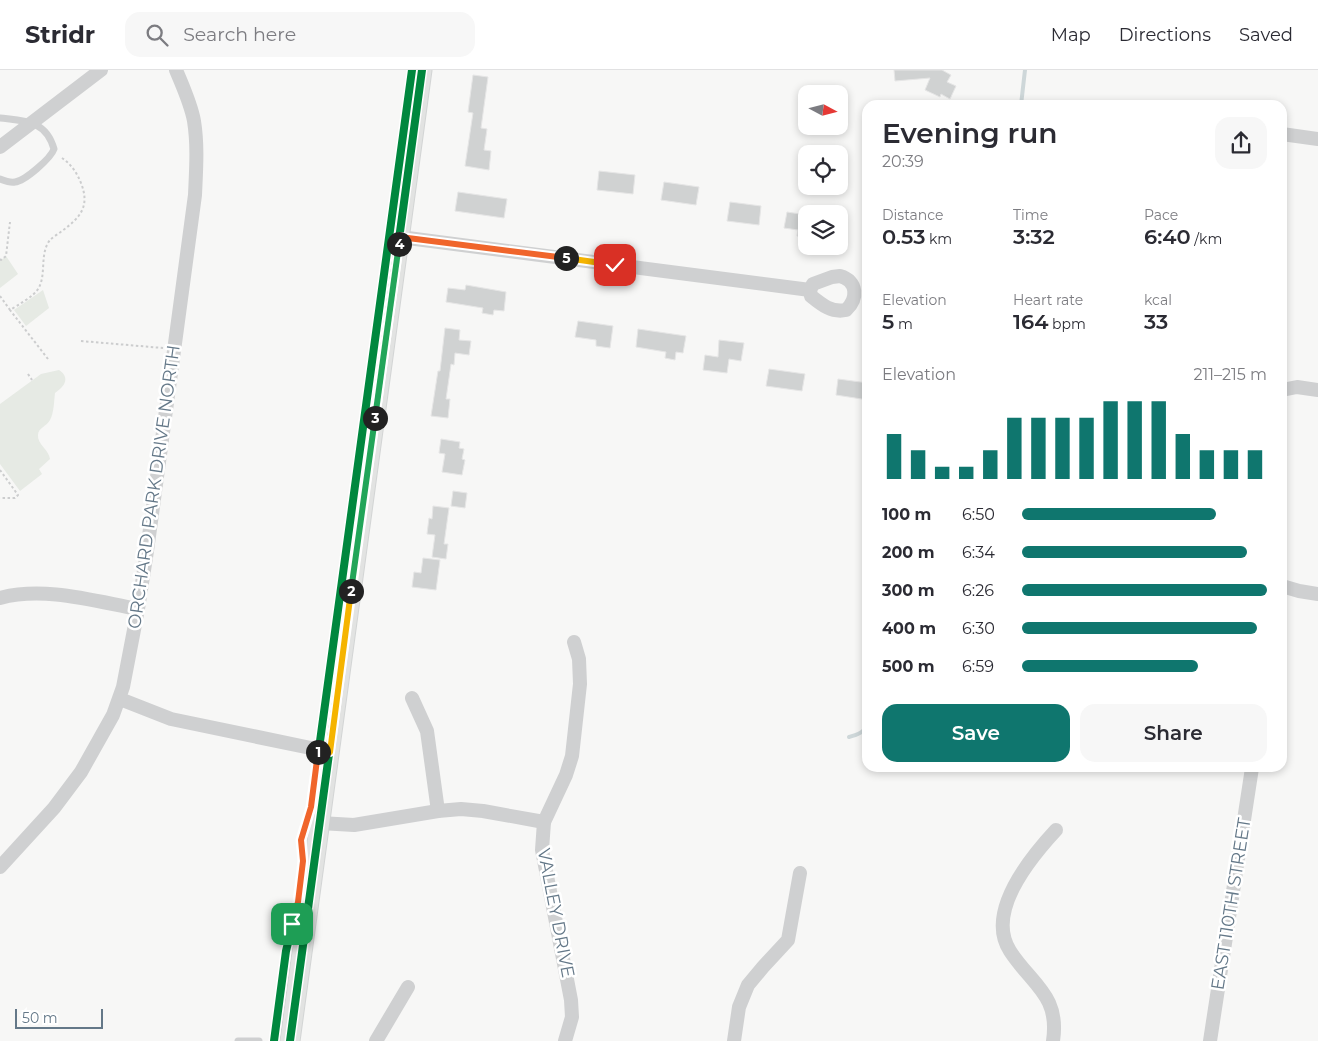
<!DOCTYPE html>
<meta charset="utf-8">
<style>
body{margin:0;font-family:Montserrat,sans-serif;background:#f7f7f7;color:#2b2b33;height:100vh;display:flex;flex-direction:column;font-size:19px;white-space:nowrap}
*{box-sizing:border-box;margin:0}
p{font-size:16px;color:#7c7c81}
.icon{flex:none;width:28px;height:28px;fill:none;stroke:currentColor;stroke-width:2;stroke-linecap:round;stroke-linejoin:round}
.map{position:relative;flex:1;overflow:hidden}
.details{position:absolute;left:862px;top:30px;width:425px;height:672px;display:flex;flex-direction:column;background:#fff;border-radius:15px;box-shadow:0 2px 8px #0003}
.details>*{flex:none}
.needle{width:32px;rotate:97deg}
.fabs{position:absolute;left:798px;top:15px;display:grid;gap:10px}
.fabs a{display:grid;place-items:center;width:50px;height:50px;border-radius:10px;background:#fff;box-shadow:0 2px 8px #0003;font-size:25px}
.scale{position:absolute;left:15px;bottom:12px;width:88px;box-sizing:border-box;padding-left:5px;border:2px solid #647888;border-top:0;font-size:14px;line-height:18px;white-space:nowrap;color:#647888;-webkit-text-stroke:4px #fff;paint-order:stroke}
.pin{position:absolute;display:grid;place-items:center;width:42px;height:42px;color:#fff;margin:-21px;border-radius:10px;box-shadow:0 2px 8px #0006}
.km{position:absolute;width:25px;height:25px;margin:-12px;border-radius:50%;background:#222;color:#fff;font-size:14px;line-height:25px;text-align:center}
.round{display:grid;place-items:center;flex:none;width:52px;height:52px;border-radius:15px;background:#f7f7f7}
.headline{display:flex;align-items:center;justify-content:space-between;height:85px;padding:0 20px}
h1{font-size:28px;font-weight:600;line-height:38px}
.stats{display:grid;grid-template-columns:repeat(3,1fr);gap:8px;height:85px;padding:5px 20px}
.stats div{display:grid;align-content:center}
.stats b{font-size:21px;font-weight:600}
.stats small{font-size:14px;font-weight:400}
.stats p{font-size:14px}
.chart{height:140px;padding:10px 20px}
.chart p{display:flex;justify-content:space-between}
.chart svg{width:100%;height:90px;margin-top:5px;stroke:#0f766e;stroke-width:6}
.action{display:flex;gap:10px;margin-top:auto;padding:10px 20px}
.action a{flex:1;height:58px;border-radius:15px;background:#0f766e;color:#fff;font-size:20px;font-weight:600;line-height:58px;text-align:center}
.action a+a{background:#f7f7f7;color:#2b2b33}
ul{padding:0 20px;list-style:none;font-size:16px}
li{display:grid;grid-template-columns:80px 60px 1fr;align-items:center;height:38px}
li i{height:12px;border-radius:6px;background:#0f766e}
header{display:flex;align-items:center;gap:30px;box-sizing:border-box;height:70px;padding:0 25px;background:#fff;border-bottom:1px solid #e1e1e2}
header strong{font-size:24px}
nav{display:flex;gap:28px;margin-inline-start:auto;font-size:18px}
.search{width:350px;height:45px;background:#f7f7f7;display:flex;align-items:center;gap:12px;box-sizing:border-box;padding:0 18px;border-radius:15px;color:#7c7c81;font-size:19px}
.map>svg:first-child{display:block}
.green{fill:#e6eae4}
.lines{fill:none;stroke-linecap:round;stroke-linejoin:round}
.stream{stroke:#ced7d9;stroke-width:4}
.building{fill:#d0d2d2;stroke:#e6e6e6}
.secondary-casing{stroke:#d3d5d5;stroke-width:21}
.path{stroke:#cccdce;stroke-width:2;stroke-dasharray:2.5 2.5;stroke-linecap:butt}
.lane{stroke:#cfd0d1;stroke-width:7}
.street{stroke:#cfd0d1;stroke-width:14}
.secondary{stroke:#e2e3e2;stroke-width:19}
.cycleway-casing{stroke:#fff;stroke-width:11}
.cycleway{stroke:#00873e;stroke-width:8}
.split-1-casing{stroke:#fff;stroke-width:10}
.split-2-casing{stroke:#fff;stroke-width:10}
.split-3-casing{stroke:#fff;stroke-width:10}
.split-4-casing{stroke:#fff;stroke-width:10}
.split-5-casing{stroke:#fff;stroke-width:10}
.split-6-casing{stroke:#fff;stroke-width:10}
.split-1{stroke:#f0652b;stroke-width:6}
.split-2{stroke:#f5b400;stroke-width:6}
.split-3{stroke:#22a559;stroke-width:6}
.split-4{stroke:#22a559;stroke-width:6}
.split-5{stroke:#f0652b;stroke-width:6}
.split-6{stroke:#f5b400;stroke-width:6}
.labels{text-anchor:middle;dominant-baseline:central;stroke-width:5;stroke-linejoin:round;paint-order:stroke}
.street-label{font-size:18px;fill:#647888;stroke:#fff}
</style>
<header>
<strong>Stridr</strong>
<div class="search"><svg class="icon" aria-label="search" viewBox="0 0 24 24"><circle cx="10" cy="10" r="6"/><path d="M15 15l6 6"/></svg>Search here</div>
<nav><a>Map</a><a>Directions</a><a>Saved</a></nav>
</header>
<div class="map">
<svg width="1318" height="971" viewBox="0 0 1318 971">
<rect width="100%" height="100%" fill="#f7f7f6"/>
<g class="green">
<path d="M 6,186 L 18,204 L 0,218 L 0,191 Z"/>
<path d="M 43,220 L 49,238 L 26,256 L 14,240 Z"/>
<path d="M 59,300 C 71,308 64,317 55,323 C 54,331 54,343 50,350 C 47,356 38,358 38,365 C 37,374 49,380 50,389 L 39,399 L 42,404 L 20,421 L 0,394 L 0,334 L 41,304 Z"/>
</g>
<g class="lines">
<g class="stream">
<path d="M 1021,35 L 1025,0"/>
<path d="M 849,667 C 858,664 865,663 868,652"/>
</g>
</g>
<g class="building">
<path d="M 894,0 L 942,0 L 951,5 L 947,12 L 956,16 L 950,29 L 941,24 L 940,27 L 925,20 L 930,8 L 895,11 Z"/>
<path d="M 473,5 L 488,7 L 481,58 L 487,59 L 484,80 L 491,81 L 489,100 L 465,96 L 473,43 L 468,42 Z"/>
<path d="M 599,101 L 635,105 L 633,124 L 597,120 Z"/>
<path d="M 664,112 L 699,117 L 696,135 L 661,130 Z"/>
<path d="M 458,122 L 507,129 L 504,148 L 455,141 Z"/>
<path d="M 730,132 L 761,136 L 759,155 L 727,151 Z"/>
<path d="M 801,140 L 806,140 L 806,167 L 797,166 L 798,160 L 784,158 L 787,142 L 800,144 Z"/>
<path d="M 466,215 L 506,222 L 504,241 L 494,240 L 493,245 L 482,243 L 483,238 L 446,232 L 448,218 L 465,220 Z"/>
<path d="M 578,251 L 613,256 L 610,278 L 596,276 L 596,270 L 575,267 Z"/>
<path d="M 445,258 L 460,260 L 459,270 L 471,271 L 469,285 L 455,283 L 454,295 L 451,294 L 446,329 L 450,329 L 448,348 L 431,346 L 438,301 L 440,301 Z"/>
<path d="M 638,259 L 686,266 L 683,283 L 676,282 L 675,290 L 665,288 L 666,282 L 636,277 Z"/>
<path d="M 719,270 L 744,273 L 741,291 L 729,289 L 727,303 L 703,300 L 705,285 L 718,287 Z"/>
<path d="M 769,299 L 805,304 L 802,321 L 766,316 Z"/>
<path d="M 838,309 L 868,313 L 868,330 L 836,325 Z"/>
<path d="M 441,369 L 460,372 L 459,378 L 464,379 L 462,389 L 465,390 L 462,405 L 442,402 L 445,384 L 439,383 Z"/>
<path d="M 453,421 L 467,423 L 465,438 L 451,436 Z"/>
<path d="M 433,436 L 449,438 L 444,474 L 448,474 L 446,489 L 432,487 L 435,465 L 427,464 L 429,448 L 432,449 Z"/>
<path d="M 423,488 L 440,490 L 436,520 L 412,517 L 414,502 L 421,503 Z"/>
</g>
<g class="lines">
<g class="secondary-casing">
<path id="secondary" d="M 290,971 L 422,0"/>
</g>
<g class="path">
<path d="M 0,189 L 1,190 L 6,186 L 10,152"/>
<path d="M 0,226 L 10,240"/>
<path d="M 81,271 L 163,278"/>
<path d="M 48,289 L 10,240 C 18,235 34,226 38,219 C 47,205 39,184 50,170 C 53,167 58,164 62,161 C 81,147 90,136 81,113 C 77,103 71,94 62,88"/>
<path d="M 28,304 L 32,310"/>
<path d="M 0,400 L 18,425 L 15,428 L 0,428"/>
</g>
<g class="lane">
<path d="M 0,48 C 25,51 46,50 54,79 C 51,88 25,111 15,112 C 10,113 5,111 0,109"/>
<path d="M 238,971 L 259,971"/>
</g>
<g class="street">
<path d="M 1282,64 L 1318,69"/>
<path d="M 0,77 L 101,0"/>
<path d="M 400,167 L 810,220"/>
<path d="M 840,206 C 858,211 858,229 846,240 C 832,243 822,235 811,226 L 810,220 L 813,214 L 832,207 Z"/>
<path d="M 1282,320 L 1297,317 L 1318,320"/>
<path d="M 1282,516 L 1299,521 L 1318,524"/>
<path d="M 0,528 C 44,516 94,531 138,539"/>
<path d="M 412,628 L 427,661 L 438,741"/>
<path d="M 120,629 L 171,649 L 330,682"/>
<path d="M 320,753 L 354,755 L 438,741 L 461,739 L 483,741 L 544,752"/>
<path d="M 0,797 L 54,738 L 81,702 L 113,645 L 123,617 L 138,539 L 147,481 L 195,125 C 196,101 198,76 194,51 C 191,34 183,17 176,0"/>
<path d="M 376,971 L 408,917"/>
<path d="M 565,971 L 572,947 L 571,930 L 542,780 L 544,752 L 566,705 L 572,686 L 580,614 L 579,589 L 574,572"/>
<path d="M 734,971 L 739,937 L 748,915 L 763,897 L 788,870 L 800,803"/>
<path d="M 1053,971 C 1060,925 1032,915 1010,881 C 985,842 1031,787 1056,760"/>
<path d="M 1210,971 L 1252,698"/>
</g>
<use href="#secondary" class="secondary"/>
<g class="cycleway-casing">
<g id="cycleway">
<path d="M 274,971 L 286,881 L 298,832 L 303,791 L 301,770 L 311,737 L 412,0"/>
<path d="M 290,971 L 422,0"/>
</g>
</g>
<use href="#cycleway" class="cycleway"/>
</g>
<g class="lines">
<g class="split-1-casing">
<path id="split-1" d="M 292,854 L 298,832 L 303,791 L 301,770 L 311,737 L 318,682"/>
</g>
<g class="split-2-casing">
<path id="split-2" d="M 318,682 L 318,680 L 330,682 L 351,521"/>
</g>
<g class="split-3-casing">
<path id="split-3" d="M 351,521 L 375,348"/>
</g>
<g class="split-4-casing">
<path id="split-4" d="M 375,348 L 399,174"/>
</g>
<g class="split-5-casing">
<path id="split-5" d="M 399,174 L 400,167 L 566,188"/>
</g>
<g class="split-6-casing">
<path id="split-6" d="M 566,188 L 615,195"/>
</g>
<use href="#split-1" class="split-1"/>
<use href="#split-2" class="split-2"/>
<use href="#split-3" class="split-3"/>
<use href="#split-4" class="split-4"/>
<use href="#split-5" class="split-5"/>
<use href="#split-6" class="split-6"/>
</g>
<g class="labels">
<g class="street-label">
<text transform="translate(154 417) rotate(-82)">ORCHARD PARK DRIVE NORTH</text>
<text transform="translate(1231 834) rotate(-81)">EAST 110TH STREET</text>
<text transform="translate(556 843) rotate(79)">VALLEY DRIVE</text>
</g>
</g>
</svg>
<div class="fabs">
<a><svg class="needle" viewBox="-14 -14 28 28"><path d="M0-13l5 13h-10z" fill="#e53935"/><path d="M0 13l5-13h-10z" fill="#7c7c81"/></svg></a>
<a><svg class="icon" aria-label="locate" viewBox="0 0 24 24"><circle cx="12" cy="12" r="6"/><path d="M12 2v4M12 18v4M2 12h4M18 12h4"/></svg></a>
<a><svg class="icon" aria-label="layers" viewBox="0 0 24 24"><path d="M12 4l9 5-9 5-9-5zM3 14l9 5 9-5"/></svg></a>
</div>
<div class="scale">50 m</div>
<div class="pin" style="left:292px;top:854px;background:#1e9e55"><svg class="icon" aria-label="arrive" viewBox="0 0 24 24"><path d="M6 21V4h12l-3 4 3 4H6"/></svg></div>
<div class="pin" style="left:615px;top:195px;background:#d93025"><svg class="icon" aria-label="check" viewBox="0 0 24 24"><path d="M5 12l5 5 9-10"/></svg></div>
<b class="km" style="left:318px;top:682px">1</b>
<b class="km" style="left:351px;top:521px">2</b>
<b class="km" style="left:375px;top:348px">3</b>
<b class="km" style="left:399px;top:174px">4</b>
<b class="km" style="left:566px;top:188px">5</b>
<section class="details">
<div class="headline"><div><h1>Evening run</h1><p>20:39</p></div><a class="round"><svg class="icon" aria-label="share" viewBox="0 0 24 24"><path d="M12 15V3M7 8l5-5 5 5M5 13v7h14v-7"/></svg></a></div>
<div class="stats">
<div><p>Distance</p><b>0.53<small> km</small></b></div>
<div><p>Time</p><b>3:32</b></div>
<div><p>Pace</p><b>6:40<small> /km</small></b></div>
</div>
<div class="stats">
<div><p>Elevation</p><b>5<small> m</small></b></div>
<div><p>Heart rate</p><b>164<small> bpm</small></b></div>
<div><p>kcal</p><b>33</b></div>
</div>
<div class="chart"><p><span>Elevation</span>211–215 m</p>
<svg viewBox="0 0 160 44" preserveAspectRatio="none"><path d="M5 44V22M15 44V30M25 44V38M35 44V38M45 44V30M55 44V14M65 44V14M75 44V14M85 44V14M95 44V6M105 44V6M115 44V6M125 44V22M135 44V30M145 44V30M155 44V30"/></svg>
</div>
<ul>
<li><b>100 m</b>6:50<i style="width:79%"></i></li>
<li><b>200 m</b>6:34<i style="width:92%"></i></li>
<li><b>300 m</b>6:26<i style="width:100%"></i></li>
<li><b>400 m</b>6:30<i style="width:96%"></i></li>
<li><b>500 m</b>6:59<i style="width:72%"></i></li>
</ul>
<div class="action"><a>Save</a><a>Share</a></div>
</section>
</div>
